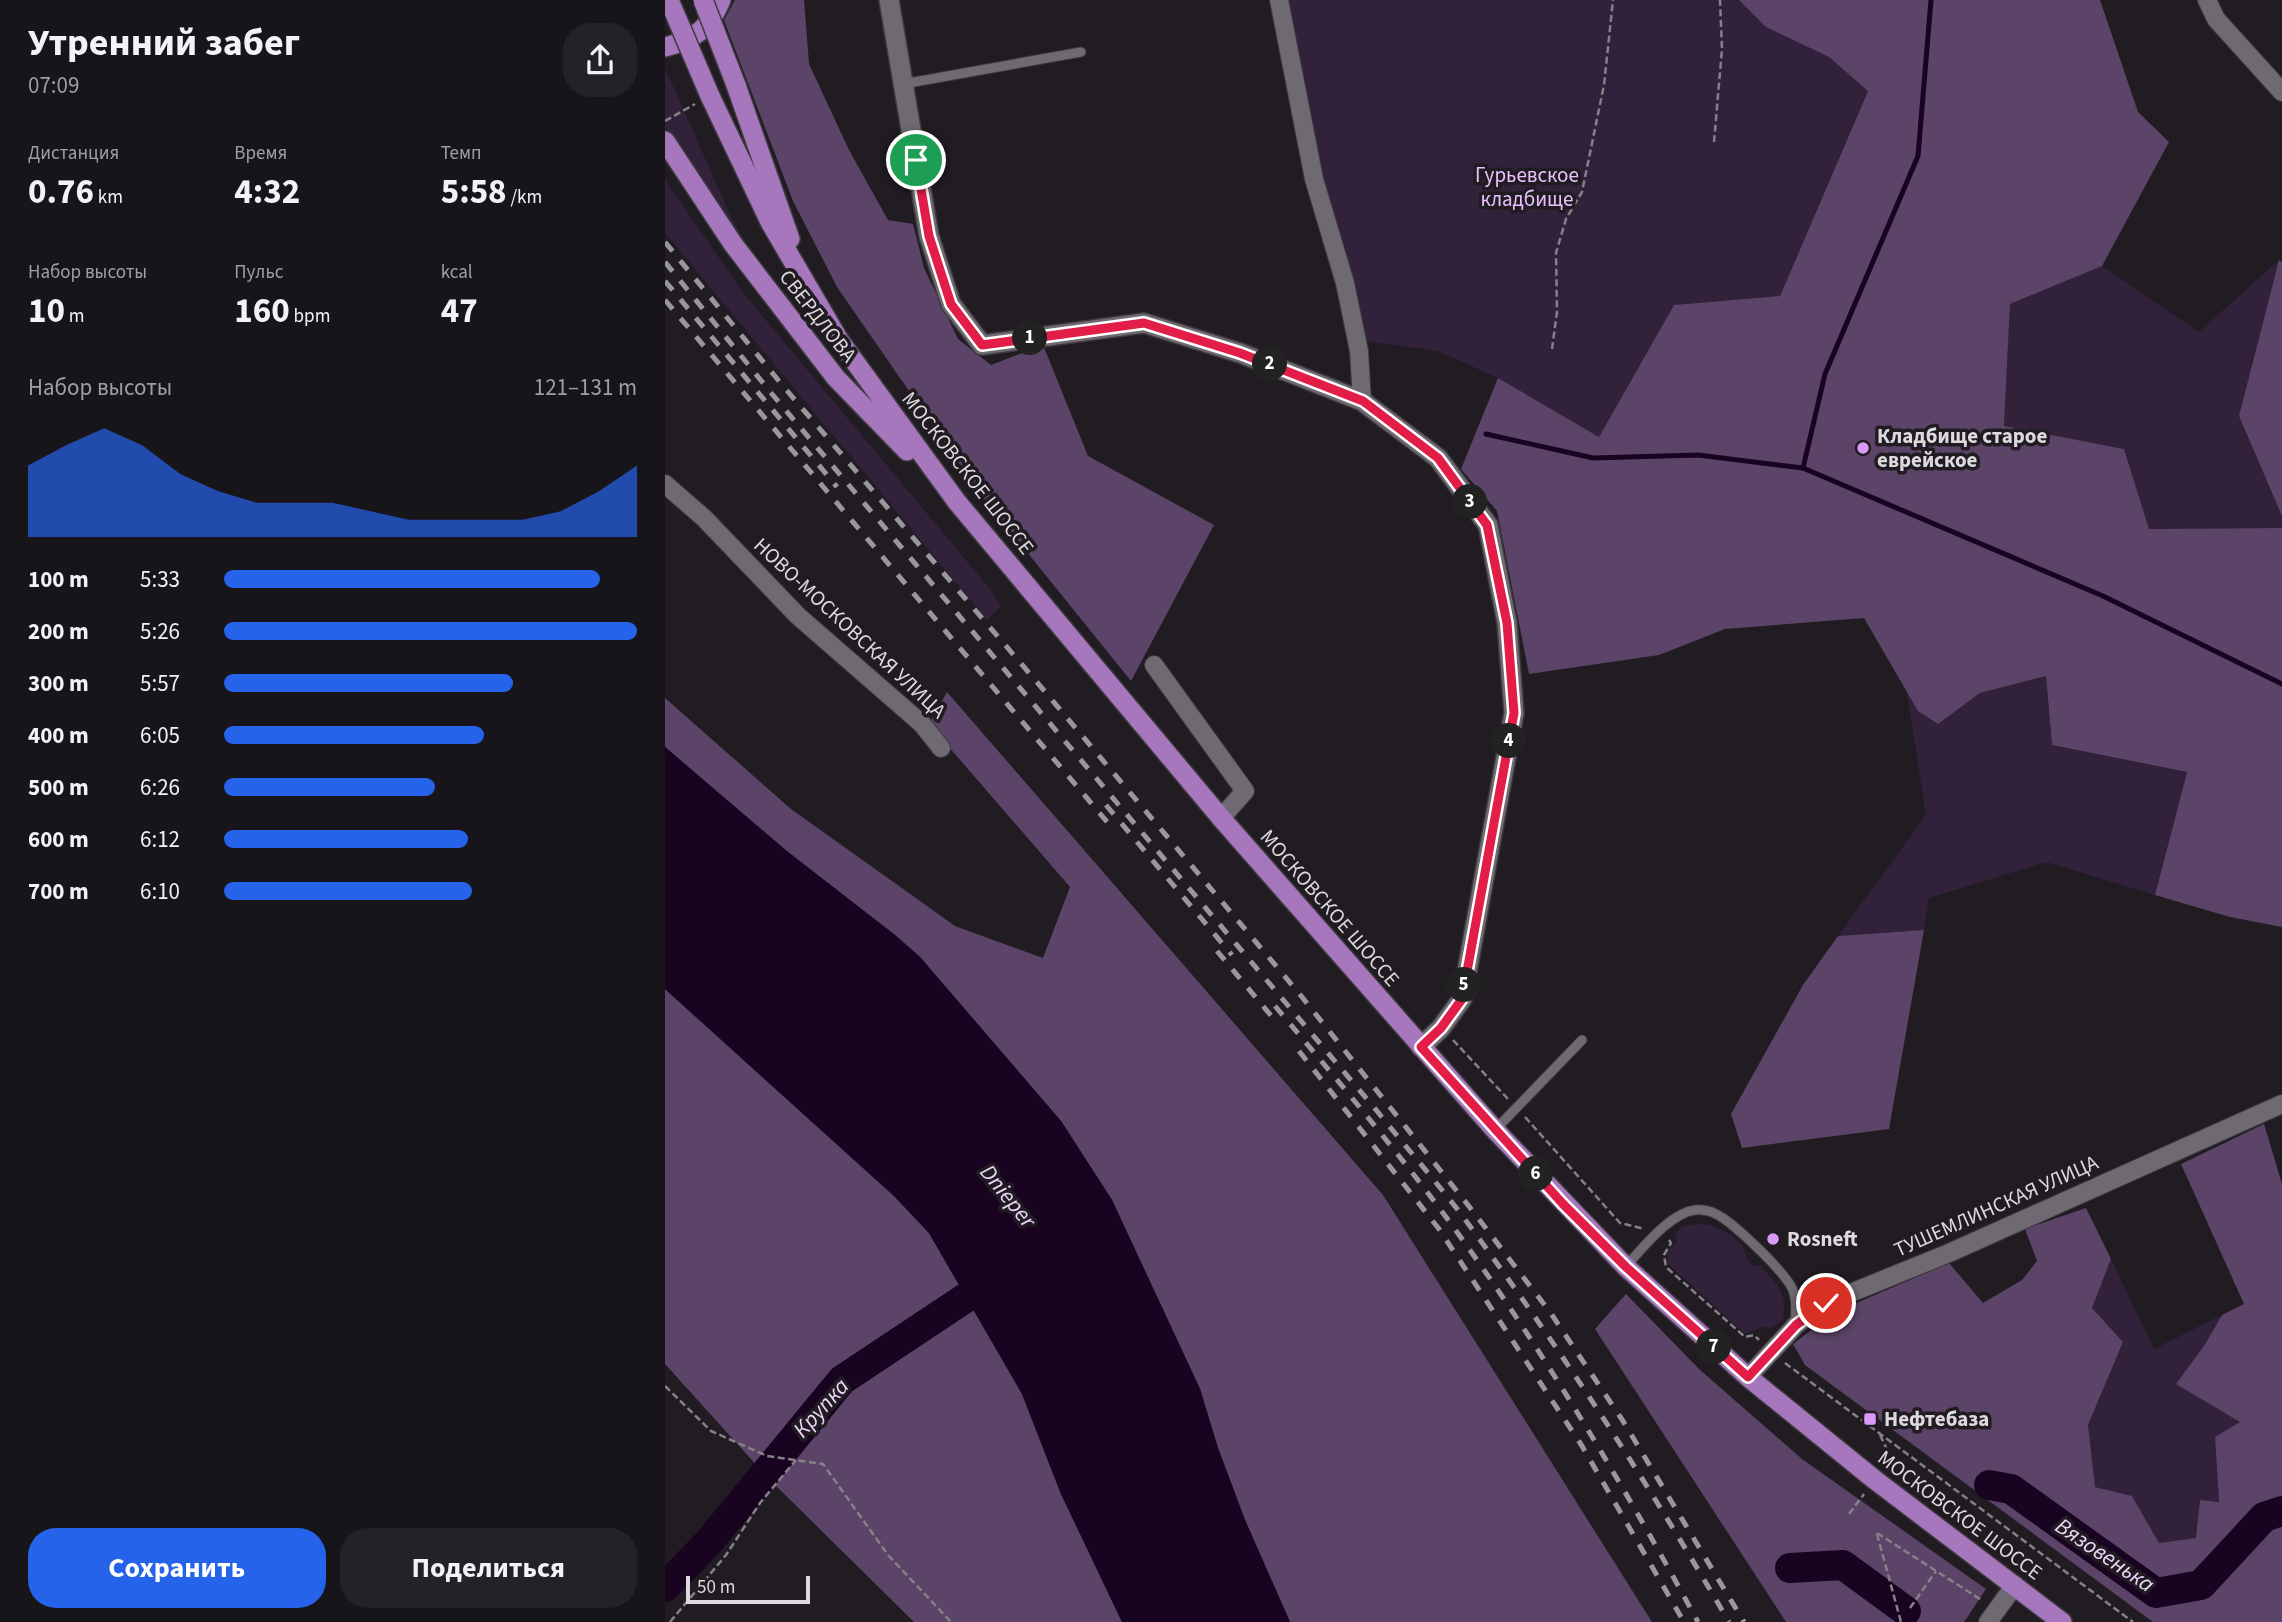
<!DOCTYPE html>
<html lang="ru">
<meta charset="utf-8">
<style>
body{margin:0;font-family:"Source Sans 3",sans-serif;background:#252227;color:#f1f3f6;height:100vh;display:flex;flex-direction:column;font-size:26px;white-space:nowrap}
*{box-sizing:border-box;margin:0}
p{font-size:23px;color:#9f9fa2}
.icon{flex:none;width:38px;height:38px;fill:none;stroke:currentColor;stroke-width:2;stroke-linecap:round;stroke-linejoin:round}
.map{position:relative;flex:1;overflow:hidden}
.sheet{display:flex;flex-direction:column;background:#18151a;width:665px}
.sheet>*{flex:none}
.scale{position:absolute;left:21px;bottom:18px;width:124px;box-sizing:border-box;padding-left:7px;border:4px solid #dddade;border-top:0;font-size:19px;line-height:24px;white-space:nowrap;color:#dddade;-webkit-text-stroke:5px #201c22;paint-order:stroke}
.pin{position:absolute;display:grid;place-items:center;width:60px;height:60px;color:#fff;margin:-30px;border:4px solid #fff;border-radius:50%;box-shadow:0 2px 7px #0007}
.km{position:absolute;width:35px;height:35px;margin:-18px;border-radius:50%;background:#222;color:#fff;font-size:19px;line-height:35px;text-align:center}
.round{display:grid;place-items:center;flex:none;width:74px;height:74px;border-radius:28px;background:#252227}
.overview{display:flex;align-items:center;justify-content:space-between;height:119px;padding:0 28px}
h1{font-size:38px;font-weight:700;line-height:52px}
.stats{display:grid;grid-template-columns:repeat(3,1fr);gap:10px;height:119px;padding:7px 28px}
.stats div{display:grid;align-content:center}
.stats b{font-size:35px;font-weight:700}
.stats small{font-size:19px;font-weight:400}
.stats p{font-size:19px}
.chart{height:196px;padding:14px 28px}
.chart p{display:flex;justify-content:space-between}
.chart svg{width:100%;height:126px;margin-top:7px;fill:#2563eb;opacity:.7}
.primary-button{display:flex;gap:14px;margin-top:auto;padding:14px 28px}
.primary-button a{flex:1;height:80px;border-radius:28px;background:#2563eb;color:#fff;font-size:28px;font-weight:700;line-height:80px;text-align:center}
.primary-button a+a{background:#252227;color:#f1f3f6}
ul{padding:0 28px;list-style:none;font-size:23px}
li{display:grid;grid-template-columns:112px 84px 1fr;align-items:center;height:52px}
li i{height:18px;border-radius:9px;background:#2563eb}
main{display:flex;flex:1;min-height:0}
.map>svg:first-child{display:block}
.green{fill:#32213a}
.forest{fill:#5b4467}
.water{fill:#180421}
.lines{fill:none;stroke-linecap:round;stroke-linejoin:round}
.stream{stroke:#180421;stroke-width:5}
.river{stroke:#180421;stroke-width:30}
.service-casing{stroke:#3d3a3e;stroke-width:11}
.minor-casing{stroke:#3d3a3e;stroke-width:20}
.tertiary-casing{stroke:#3d3a3e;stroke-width:22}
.primary-casing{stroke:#3d3a3e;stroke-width:22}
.path{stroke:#858186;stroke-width:2.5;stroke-dasharray:7 3.5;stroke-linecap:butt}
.service{stroke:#6f6a71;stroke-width:9}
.minor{stroke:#6f6a71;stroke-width:18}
.tertiary{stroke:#6f6a71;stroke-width:19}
.primary{stroke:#a777be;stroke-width:19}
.rail{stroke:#9a979c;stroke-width:5;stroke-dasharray:12 12;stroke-linecap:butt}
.primary-bridge-casing{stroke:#3d3a3e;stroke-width:22;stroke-linecap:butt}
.primary-bridge{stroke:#a777be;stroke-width:19}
.route-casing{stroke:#fff;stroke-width:14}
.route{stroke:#e11d48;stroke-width:9}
.poi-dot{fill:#d99af7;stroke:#201c22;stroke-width:2.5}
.labels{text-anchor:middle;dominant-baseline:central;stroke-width:7;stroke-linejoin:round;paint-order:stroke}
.park-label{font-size:21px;fill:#e9c0fd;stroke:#201c22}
.street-label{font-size:21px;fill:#dddade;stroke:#201c22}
.poi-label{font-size:21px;font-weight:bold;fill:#dddade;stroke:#201c22;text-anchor:start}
.water-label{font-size:23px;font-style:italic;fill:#eed6fb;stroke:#201c22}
</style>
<main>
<section class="sheet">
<div class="overview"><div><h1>Утренний забег</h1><p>07:09</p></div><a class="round"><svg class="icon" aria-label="share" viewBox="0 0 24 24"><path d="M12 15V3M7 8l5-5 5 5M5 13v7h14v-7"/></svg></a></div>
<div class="stats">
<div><p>Дистанция</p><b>0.76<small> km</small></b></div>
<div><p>Время</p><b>4:32</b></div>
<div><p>Темп</p><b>5:58<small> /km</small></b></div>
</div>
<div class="stats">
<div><p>Набор высоты</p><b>10<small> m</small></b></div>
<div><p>Пульс</p><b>160<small> bpm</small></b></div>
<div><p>kcal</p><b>47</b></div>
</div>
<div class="chart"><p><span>Набор высоты</span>121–131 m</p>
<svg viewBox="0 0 160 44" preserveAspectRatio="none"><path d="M0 44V19L10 12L20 6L30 12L40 22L50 28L60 32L70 32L80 32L90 35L100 38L110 38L120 38L130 38L140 35L150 28L160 19V44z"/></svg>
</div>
<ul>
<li><b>100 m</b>5:33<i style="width:91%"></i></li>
<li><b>200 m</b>5:26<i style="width:100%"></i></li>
<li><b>300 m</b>5:57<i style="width:70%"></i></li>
<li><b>400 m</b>6:05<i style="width:63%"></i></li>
<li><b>500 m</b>6:26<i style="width:51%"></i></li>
<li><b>600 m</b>6:12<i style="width:59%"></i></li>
<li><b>700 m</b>6:10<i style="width:60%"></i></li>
</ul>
<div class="primary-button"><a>Сохранить</a><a>Поделиться</a></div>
</section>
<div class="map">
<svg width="1617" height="1622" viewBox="0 0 1617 1622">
<rect width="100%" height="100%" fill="#201c22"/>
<g class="green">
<path d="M 621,0 L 1074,0 L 1101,27 L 1164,57 L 1203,90 L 1115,296 L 1009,305 L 934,437 L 833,378 L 773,351 L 700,341 L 655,178 Z"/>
<path d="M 0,68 L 67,219 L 138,343 L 0,138 Z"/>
<path d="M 0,180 L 80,295 L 325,589 L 336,606 L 322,620 L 0,233 Z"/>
<path d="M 1614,260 L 1574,416 L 1617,516 L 1617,528 L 1483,529 L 1459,449 L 1339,426 L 1345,304 L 1437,266 L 1534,332 Z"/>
<path d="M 1381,676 L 1387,745 L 1522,772 L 1490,895 L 1381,862 L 1264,898 L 1259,930 L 1173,936 L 1261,815 L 1241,687 L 1253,711 L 1273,724 L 1315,693 Z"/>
<path d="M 1032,1224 C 1050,1224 1072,1234 1080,1252 C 1083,1258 1083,1261 1089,1266 L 1095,1265 C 1112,1285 1123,1292 1118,1320 L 1104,1329 L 1101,1326 L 1080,1334 L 1002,1263 L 1003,1252 L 1013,1240 L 1010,1234 L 1017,1227 Z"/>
<path d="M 1446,1259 L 1489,1349 L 1557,1315 L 1539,1346 L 1576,1422 L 1550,1437 L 1554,1502 L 1531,1538 L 1494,1543 L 1467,1496 L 1430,1487 L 1423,1425 L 1458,1342 L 1427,1308 Z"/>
</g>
<g class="forest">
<path d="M 70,0 L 139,0 L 144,64 L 184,150 L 223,220 L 248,224 L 259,268 L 293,339 L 326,365 L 378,345 L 423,456 L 549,525 L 466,681 L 316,495 L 172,287 L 128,201 L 59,20 Z"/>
<path d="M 1074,0 L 1435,0 L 1473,112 L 1504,142 L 1437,266 L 1345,304 L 1339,426 L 1459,449 L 1484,529 L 1617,528 L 1617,927 L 1565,917 L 1490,895 L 1522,772 L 1387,745 L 1381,676 L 1315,693 L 1273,724 L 1253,711 L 1199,618 L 1060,629 L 994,655 L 864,674 L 832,511 L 796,469 L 833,378 L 934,437 L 1009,305 L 1115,296 L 1203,91 L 1164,57 L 1101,27 Z"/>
<path d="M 1614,260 L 1617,262 L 1617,516 L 1574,416 Z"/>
<path d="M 282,692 L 718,1195 L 987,1622 L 625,1622 L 580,1520 L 553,1448 L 535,1389 L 447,1200 L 396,1121 L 255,957 L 230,935 L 122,852 L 0,747 L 0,698 L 126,809 L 290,926 L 378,958 L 405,887 L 264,724 Z"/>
<path d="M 1259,930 L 1224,1129 L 1077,1148 L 1066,1114 L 1138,985 L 1173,936 Z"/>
<path d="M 0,989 L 229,1196 L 264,1233 L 357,1394 L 396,1494 L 457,1622 L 249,1622 L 103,1478 L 0,1364 Z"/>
<path d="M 1599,1124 L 1617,1184 L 1617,1622 L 1488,1622 L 1140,1365 L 1128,1344 L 1168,1313 L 1284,1263 L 1318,1303 L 1357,1280 L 1372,1261 L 1360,1229 L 1421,1208 L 1446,1259 L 1427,1308 L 1458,1342 L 1423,1425 L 1430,1487 L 1467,1496 L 1494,1543 L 1531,1538 L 1535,1500 L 1554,1502 L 1550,1437 L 1575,1422 L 1511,1384 L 1539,1346 L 1557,1315 L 1579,1304 L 1516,1164 Z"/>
<path d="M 961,1294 L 1034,1369 L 1137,1459 L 1321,1589 L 1299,1622 L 1121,1622 L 930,1329 Z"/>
</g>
<path class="water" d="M 0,747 L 122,851 L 230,935 L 255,957 L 396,1121 L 447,1200 L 535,1389 L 553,1448 L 580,1520 L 625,1622 L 457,1622 L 396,1494 L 357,1394 L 264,1233 L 229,1196 L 0,989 Z"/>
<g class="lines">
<g class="stream">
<path d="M 821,434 L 928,458 L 1033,455 L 1138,468 L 1438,596 L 1617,684"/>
<path d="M 1138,468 L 1160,374 L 1253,156 L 1266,0"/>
</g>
<g class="river">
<path d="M 1324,1485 L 1346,1489 L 1491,1593 L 1536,1585 L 1599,1517 L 1617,1511"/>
<path d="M 1125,1568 L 1178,1565 L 1241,1611"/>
<path d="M 0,1587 L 43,1543 L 177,1380 L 335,1275"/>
</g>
<g class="service-casing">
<g id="service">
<path d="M 238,84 L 416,52"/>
<path d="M 830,1130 L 917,1040"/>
<path d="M 961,1266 C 978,1248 1005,1213 1030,1210 C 1036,1209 1046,1211 1051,1214 C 1067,1221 1125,1276 1129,1293 C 1132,1303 1130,1315 1131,1325"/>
</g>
</g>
<g class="minor-casing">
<g id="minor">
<path d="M 614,0 L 649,179 L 680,283 L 694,351 L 697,401"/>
<path d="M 1542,0 L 1551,19 L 1617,92"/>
<path d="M 0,484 L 39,518 L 133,616 L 257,724 L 276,748"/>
<path d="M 489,665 L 580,791 L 556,818"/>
<path d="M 1083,1377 L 1131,1325 L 1161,1303 L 1284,1253 L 1617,1104"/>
<path d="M 1323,1622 L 1350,1585"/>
</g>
</g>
<g class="tertiary-casing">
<path id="tertiary" d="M 224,0 L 264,236 L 286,304 L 317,345 L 479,323 L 575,353 L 697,401 L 773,458 L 823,525 L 842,623 L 849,713 L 797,999 L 776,1028 L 756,1047"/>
</g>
<g class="primary-casing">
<g id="primary">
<path d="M 0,47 C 29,40 45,28 56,0"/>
<path d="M 71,85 L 125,239"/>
<path d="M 45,96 L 105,222 L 174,340 L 292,502 L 556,818 L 830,1130 L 961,1267 L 1083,1377 L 1210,1480 L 1397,1622"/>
<path d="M 0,141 L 68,244 L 171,378 L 242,451"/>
</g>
</g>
<g class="path">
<path d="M 0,121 L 30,104"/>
<path d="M 1049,142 L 1057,49 L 1055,0"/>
<path d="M 887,349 L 892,312 L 891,253 L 901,219 L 917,192 L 939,85 L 948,0"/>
<path d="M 788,1040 L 843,1099"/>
<path d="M 860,1117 L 955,1223 L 980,1229"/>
<path d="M 1004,1240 L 1006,1243 L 999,1255 L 1001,1267 L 1080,1337 L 1089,1335 L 1094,1340"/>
<path d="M 1120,1363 L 1468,1622"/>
<path d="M 0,1386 L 46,1431 L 102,1456 L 158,1464 L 223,1555 L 286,1622"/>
<path d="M 1215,1435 L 1226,1458 L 1220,1466"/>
<path d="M 1184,1514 L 1199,1494"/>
<path d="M 1212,1533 L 1318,1601"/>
<path d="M 1212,1534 L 1236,1622"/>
<path d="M 1245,1608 L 1271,1571"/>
<path d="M 5,1622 L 61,1555 L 95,1503 L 131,1460"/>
</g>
<use href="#service" class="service"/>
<use href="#minor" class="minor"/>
<use href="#tertiary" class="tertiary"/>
<use href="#primary" class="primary"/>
<g class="rail">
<path d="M 0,242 L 118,386 L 371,681 L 633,992 L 803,1205 L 885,1312 L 958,1421 L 1079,1622"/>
<path d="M 0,262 L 107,394 L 712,1111 C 740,1146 769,1179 796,1214 C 893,1345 982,1481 1064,1622"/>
<path d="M 0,281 L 172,487"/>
<path d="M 0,300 L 443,823"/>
<path d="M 441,805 L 567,955"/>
<path d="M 552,951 L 613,1024"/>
<path d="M 610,1006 C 669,1076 729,1147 784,1221 C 877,1348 958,1484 1033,1622"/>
<path d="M 634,1051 L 774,1229 L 917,1446 L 1019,1622"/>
</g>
<g class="primary-bridge-casing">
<g id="primary-bridge">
<path d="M 4,0 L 45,96"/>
<path d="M 38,0 L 71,85"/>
</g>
</g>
<use href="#primary-bridge" class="primary-bridge"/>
</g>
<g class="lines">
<g class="route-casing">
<path id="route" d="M 251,160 L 264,236 L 286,304 L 317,345 L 479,323 L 575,353 L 698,401 L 773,458 L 822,525 L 842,623 L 849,713 L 797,999 L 776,1028 L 756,1047 L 898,1204 L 961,1267 L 1083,1377 L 1131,1325 L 1161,1303"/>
</g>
<use href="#route" class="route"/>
</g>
<g class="poi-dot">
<circle cx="1198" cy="448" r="7"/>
<circle cx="1108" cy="1239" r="7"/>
<rect x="1198" y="1412" width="14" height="14" rx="3.5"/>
</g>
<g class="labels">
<g class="park-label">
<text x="862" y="175">Гурьевское<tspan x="862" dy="24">кладбище</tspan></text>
</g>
<g class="street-label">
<text transform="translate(153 316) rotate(52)">СВЕРДЛОВА</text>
<text transform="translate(303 473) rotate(52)">МОСКОВСКОЕ ШОССЕ</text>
<text transform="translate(185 628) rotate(43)">НОВО-МОСКОВСКАЯ УЛИЦА</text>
<text transform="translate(665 908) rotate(49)">МОСКОВСКОЕ ШОССЕ</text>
<text transform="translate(1331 1206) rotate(-24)">ТУШЕМЛИНСКАЯ УЛИЦА</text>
<text transform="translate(1295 1515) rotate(37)">МОСКОВСКОЕ ШОССЕ</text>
</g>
<g class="poi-label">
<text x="1212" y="436">Кладбище старое<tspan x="1212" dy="24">еврейское</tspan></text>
<text x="1122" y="1239">Rosneft</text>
<text x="1219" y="1419">Нефтебаза</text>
</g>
<g class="water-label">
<text transform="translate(343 1196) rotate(51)">Dnieper</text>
<text transform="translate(156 1408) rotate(-48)">Крупка</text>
<text transform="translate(1440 1555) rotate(34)">Вязовенька</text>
</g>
</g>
</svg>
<div class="scale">50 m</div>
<div class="pin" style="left:251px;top:160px;background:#1e9e55"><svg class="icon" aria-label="arrive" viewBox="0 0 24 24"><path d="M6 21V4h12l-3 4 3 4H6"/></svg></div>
<div class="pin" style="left:1161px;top:1303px;background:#d93025"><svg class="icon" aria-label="check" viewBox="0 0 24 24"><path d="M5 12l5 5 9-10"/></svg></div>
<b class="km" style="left:365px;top:338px">1</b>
<b class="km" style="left:605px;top:364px">2</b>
<b class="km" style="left:805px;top:502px">3</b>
<b class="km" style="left:844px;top:741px">4</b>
<b class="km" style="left:799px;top:985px">5</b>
<b class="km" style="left:871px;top:1174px">6</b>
<b class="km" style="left:1049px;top:1347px">7</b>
</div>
</main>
